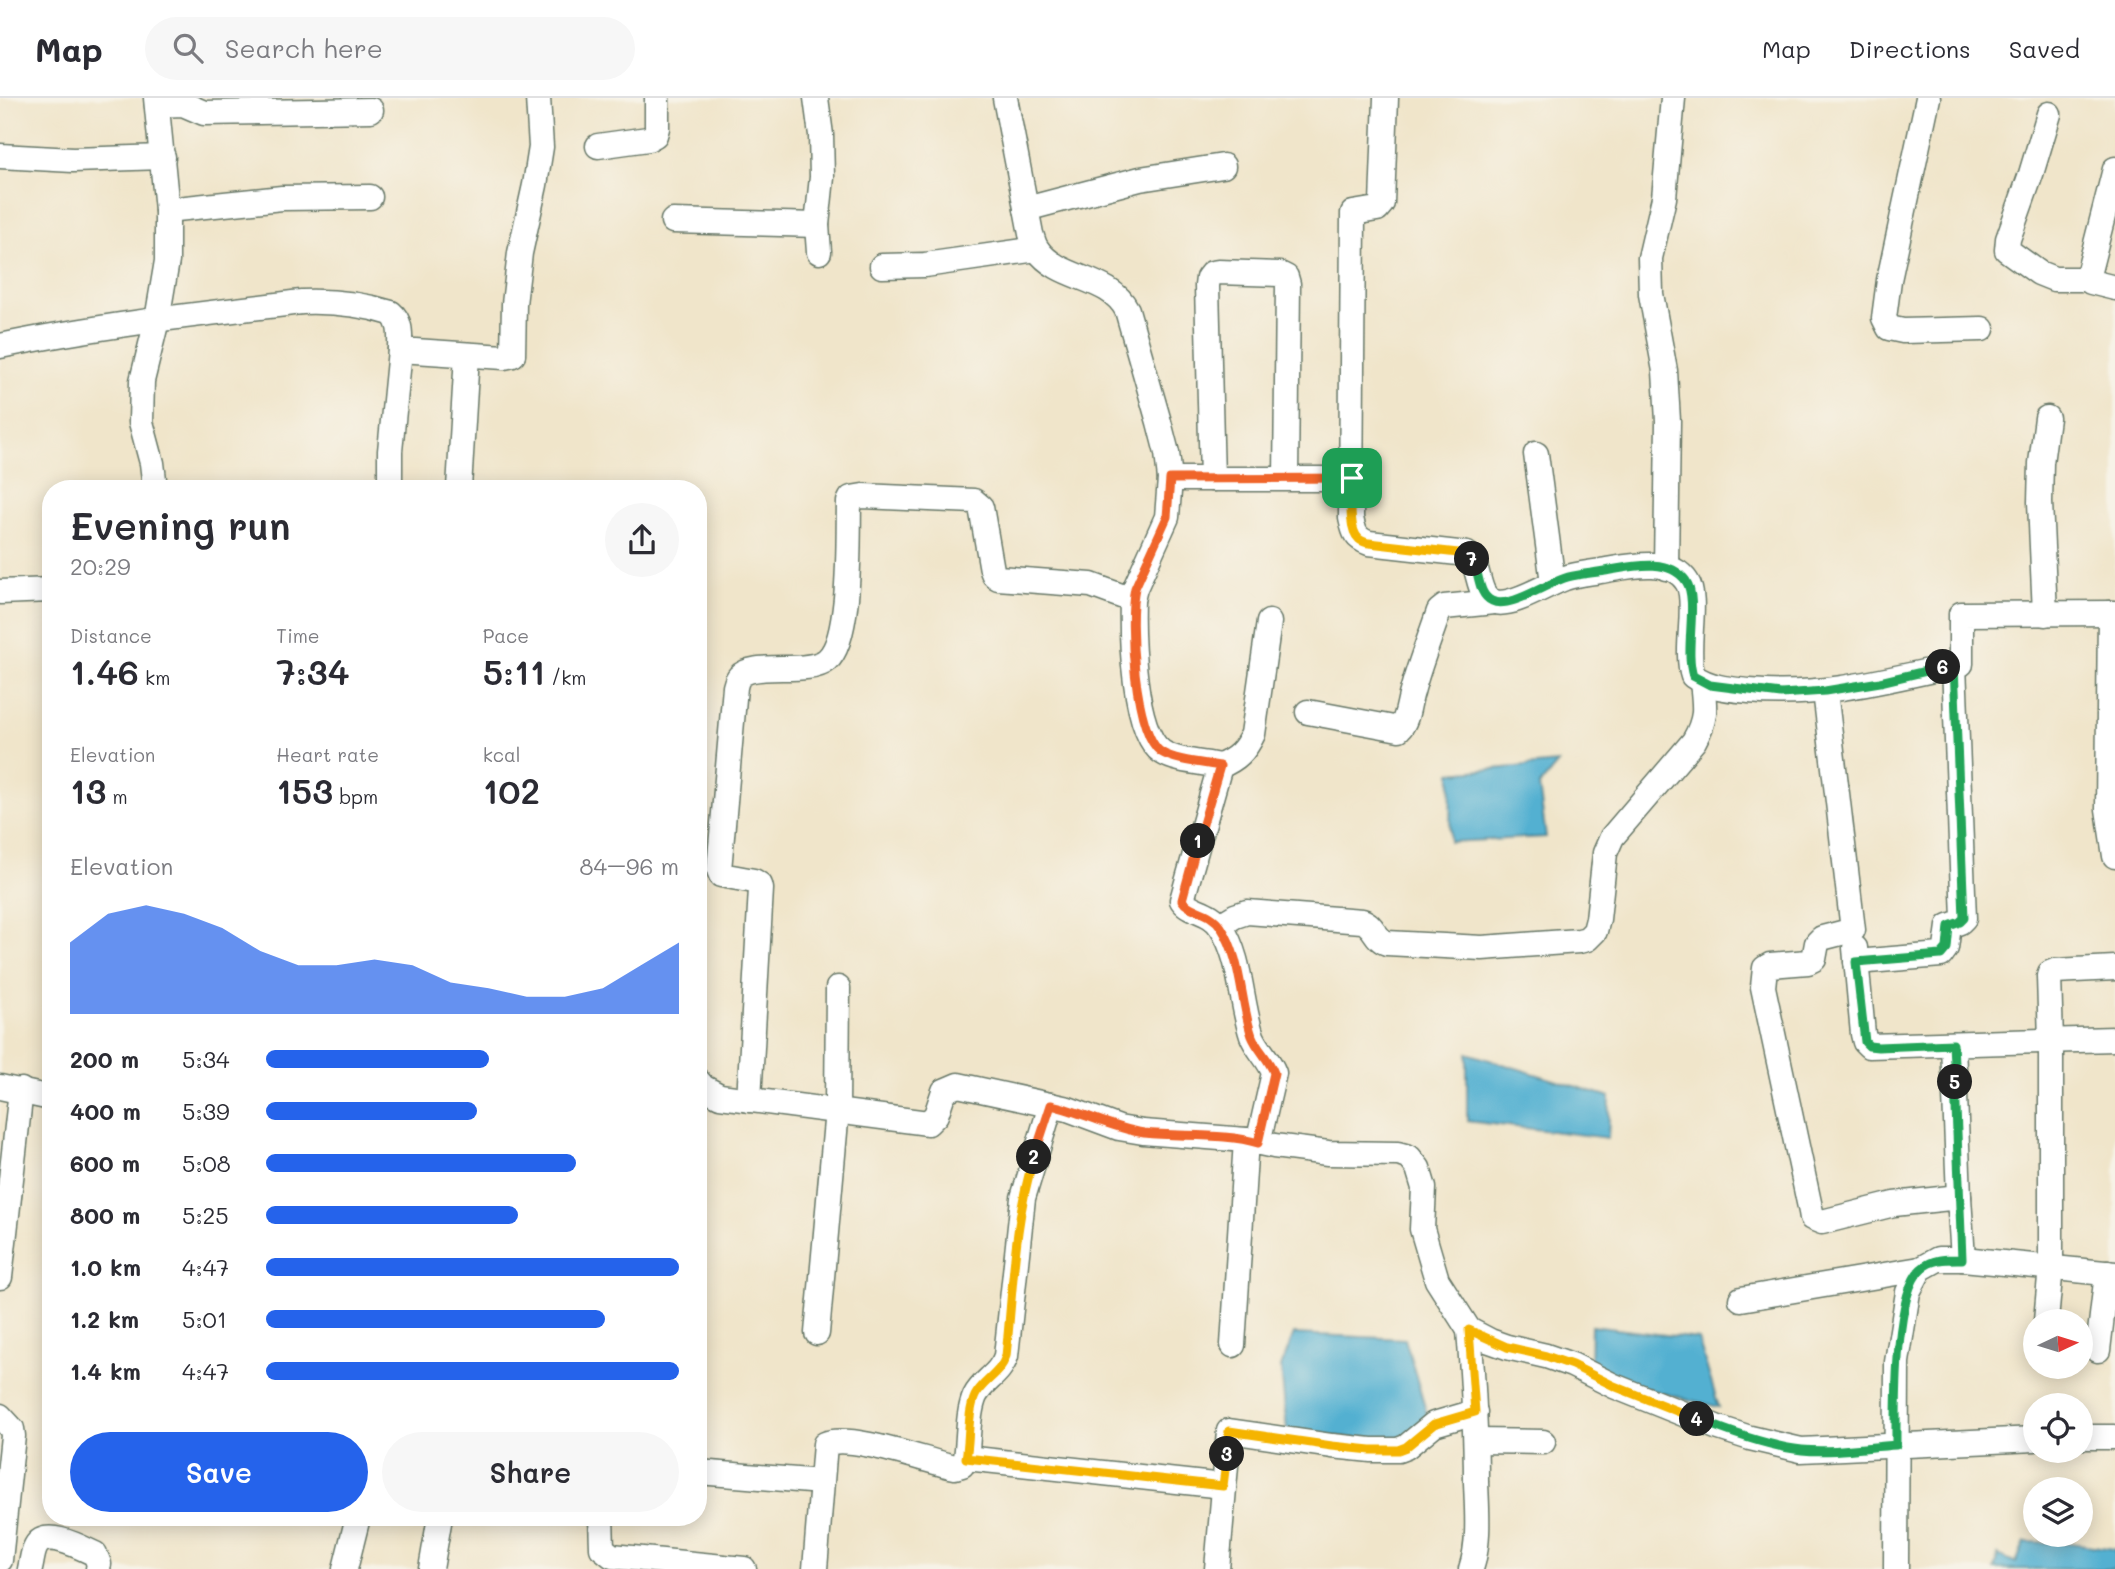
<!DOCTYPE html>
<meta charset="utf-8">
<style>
body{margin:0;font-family:Mali,sans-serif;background:#f7f7f7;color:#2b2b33;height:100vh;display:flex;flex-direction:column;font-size:26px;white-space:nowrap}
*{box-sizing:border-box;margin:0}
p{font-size:23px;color:#7c7c81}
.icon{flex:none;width:38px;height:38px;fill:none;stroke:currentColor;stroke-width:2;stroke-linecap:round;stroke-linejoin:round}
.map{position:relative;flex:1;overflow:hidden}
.side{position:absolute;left:42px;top:382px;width:665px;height:1046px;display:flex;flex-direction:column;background:#fff;border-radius:28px;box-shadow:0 4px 18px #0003}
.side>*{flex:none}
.needle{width:46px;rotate:86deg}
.buttons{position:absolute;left:2023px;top:1211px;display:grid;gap:14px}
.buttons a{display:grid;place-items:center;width:70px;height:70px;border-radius:50%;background:#fff;box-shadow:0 4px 18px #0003;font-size:35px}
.pin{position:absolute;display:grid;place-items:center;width:60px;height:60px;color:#fff;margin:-30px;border-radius:14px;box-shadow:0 4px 10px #0006}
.km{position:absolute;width:35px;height:35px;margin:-18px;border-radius:50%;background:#222;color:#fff;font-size:19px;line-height:35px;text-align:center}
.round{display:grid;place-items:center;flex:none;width:74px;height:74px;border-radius:37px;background:#f7f7f7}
.overview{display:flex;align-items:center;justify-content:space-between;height:119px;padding:0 28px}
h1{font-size:38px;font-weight:600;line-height:52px}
.stats{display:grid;grid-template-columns:repeat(3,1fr);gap:10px;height:119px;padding:7px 28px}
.stats div{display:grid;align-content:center}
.stats b{font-size:35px;font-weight:600}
.stats small{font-size:19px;font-weight:400}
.stats p{font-size:19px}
.chart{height:196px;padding:14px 28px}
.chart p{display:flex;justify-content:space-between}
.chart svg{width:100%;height:126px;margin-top:7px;fill:#2563eb;opacity:.7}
.cta{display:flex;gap:14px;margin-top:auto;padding:14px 28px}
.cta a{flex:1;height:80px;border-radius:42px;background:#2563eb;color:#fff;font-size:28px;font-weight:600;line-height:80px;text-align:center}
.cta a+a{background:#f7f7f7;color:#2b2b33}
ul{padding:0 28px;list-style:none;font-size:23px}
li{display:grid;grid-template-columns:112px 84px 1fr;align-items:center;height:52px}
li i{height:18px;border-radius:9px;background:#2563eb}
header{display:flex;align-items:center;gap:42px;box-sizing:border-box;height:98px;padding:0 35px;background:#fff;border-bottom:2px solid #e1e1e2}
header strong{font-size:33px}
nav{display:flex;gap:38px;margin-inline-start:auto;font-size:24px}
.search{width:490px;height:63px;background:#f7f7f7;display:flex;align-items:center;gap:18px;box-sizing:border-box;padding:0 24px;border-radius:38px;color:#7c7c81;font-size:26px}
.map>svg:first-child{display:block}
.water{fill:#53b0d1;stroke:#397682;stroke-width:2}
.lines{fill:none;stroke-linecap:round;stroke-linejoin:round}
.minor-casing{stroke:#687868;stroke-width:27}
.minor{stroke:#fff;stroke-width:24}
.split-1-casing{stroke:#fff;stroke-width:14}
.split-2-casing{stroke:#fff;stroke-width:14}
.split-3-casing{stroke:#fff;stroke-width:14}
.split-4-casing{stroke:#fff;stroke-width:14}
.split-5-casing{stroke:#fff;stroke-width:14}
.split-6-casing{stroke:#fff;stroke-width:14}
.split-7-casing{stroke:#fff;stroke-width:14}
.split-8-casing{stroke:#fff;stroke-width:14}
.split-1{stroke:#f0652b;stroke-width:9}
.split-2{stroke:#f0652b;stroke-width:9}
.split-3{stroke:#f5b400;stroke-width:9}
.split-4{stroke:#f5b400;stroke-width:9}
.split-5{stroke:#22a559;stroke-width:9}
.split-6{stroke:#22a559;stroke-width:9}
.split-7{stroke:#22a559;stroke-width:9}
.split-8{stroke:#f5b400;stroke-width:9}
</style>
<header>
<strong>Map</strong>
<div class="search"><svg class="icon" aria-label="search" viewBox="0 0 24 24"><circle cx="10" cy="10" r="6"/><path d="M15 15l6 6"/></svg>Search here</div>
<nav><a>Map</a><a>Directions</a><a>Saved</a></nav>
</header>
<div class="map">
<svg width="2115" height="1471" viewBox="0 0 2115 1471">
<rect width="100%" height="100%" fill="#f7f3e8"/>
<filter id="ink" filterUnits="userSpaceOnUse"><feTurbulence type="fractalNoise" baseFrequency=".0143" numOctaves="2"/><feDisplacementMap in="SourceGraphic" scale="14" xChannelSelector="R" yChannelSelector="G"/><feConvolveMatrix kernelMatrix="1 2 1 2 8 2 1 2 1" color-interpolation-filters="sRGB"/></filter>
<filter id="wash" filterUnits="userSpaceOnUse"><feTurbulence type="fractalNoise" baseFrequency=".00686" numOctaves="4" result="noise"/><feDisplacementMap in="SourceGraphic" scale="28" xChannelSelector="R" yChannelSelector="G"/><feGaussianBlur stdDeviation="1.57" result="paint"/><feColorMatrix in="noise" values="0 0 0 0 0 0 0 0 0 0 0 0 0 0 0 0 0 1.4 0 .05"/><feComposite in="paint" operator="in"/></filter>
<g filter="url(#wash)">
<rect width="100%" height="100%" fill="#f0e5ca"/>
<g class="water">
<path d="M 1558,665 L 1539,688 L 1546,739 L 1450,744 L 1451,675 Z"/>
<path d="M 1467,955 L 1610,999 L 1608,1040 L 1467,1023 Z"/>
<path d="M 1591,1228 L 1698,1241 L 1719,1309 L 1590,1277 Z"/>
<path d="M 1294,1236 L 1405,1241 L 1428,1320 L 1398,1345 L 1287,1333 L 1281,1269 Z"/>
<path d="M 2025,1444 L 2071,1445 L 2115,1451 L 2115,1471 L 1994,1471 L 1998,1457 L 2016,1465 Z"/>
</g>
</g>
<g filter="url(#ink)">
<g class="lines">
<g class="minor-casing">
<g id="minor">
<path d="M 816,0 L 821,37 L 822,79 L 817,127 L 819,154"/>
<path d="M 1005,0 L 1031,136 C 1033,141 1034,147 1037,151 C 1059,183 1109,177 1127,212 L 1159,324 L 1167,355 L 1170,381 L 1167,419 L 1135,490 L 1132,502 C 1131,535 1133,635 1162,654 C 1177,664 1202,664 1220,668 L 1182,802 C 1190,814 1210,812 1221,829 C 1242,861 1240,903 1252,938 C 1257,951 1269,961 1274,975 L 1258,1045"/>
<path d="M 1386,0 L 1382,105 L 1377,111 L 1353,115 L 1351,420 C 1354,434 1355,440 1369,445 L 1467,456 C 1482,468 1475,499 1495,504 C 1513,509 1547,486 1565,480 C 1576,476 1589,475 1601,473 C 1626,469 1670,457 1687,484 C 1699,502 1684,552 1693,578 C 1710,590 1729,591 1749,593 C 1824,600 1889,581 1961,566 L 1961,516 L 2115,515"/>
<path d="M 1928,0 L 1889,182 L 1884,220 L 1889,230 L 1903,233 L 1982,231"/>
<path d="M 157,7 L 183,6 L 204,15 L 371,12"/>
<path d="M 2049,16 L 2031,76 L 2008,141 L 2007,152 L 2039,175 L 2054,181 L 2089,181"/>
<path d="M 598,48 L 648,41 L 655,37 L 657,30 L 657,0"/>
<path d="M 0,58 L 73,62 L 163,59"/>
<path d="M 2115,71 L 2088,177 L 2091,184 L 2115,190"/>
<path d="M 1026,111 L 1140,81 L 1223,68"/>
<path d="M 167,112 L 282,100 L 370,99"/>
<path d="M 673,123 L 817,127"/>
<path d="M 882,168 L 925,167 L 1037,151"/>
<path d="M 0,248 C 100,227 201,216 302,204 C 332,203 362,206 391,215 C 402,224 400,239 400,252 L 504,259 L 513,257 L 514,206 L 520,155 L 535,87 L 541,49 L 538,0"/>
<path d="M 1536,356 L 1553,485"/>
<path d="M 1170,381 L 1352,381"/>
<path d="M 1212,381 L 1207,188 L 1208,180 L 1212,175 L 1218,174 L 1280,176 L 1286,179 L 1288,186 L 1286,380"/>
<path d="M 155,390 L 152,365 L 141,324 L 142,283 L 157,222 L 167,163 L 167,112 L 156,0"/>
<path d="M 390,390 L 390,353 L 400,252"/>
<path d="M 459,390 L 467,257"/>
<path d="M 1666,470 L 1668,323 L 1665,273 L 1651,196 L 1650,160 L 1664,100 L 1673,0"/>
<path d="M 0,494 L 51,492"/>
<path d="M 2110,515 L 2108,711 L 2115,758"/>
<path d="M 2045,516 L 2040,404 L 2041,365 L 2047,320"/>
<path d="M 1825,593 L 1853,832 L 1822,840 L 1817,845 L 1814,861 L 1808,864 L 1770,867 L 1765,870 L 1763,889 L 1811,1114 L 1812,1120 L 1822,1124 L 1894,1106 L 1959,1099 L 1963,1161"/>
<path d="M 1308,614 L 1399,631 C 1408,622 1408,606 1412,594 C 1419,567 1430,540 1439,513 L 1444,509 L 1494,504"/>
<path d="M 1220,668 C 1237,661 1245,653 1253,636 L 1269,524"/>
<path d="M 1220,827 L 1235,818 L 1247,814 L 1362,823 C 1375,827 1374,841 1387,845 L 1482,850 L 1579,843 L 1587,841 L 1595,833 L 1598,821 L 1605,755 L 1612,739 L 1694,643 C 1707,620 1705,610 1702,584"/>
<path d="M 1855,850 L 1863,936 L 1865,944 L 1869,948 L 2115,941"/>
<path d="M 1856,864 L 1941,857 L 1946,850 L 1949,828 L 1960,824 L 1964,820 L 1954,567"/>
<path d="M 1953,946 L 1959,1099"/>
<path d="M 698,983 L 703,989 L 720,998 L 928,1025 L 936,1017 L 944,993 L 958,987 L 1068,1011 L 1119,1030 L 1143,1034 L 1246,1042 L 1274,1048 L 1328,1055 L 1398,1056 L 1409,1059 L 1418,1070 L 1424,1090 L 1422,1131 L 1437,1182 L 1469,1232 L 1490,1243 L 1507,1249 L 1546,1258 L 1572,1267 L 1614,1288 L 1716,1329 L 1750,1340 L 1801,1352 L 2035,1341"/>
<path d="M 0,989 L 51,1000"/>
<path d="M 749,1002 L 761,791 L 760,787 L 754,783 L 721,777 L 719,772 L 735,589 C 736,585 737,581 739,579 C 753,562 808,578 827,562 C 852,541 848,438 849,404 L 851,400 L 863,398 L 974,403 L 981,409 L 992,472 L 994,477 L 998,480 L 1091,487 L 1132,502"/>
<path d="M 0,1179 L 21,992"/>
<path d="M 1741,1201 L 1920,1171"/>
<path d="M 2046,1223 L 2051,1168 L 2051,943 L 2049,878 L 2050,875 L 2055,873 L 2115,870"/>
<path d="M 1469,1232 C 1473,1283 1476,1333 1476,1384 C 1477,1413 1480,1444 1471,1471"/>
<path d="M 817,1235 L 837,1012 L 838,890"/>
<path d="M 1233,1247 L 1246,1042"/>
<path d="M 2098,1252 L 2107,1175"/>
<path d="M 0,1318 L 12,1331 L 13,1338 L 0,1462"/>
<path d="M 2081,1339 L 2115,1339"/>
<path d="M 1476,1343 L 1543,1344"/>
<path d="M 966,1360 L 1223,1388"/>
<path d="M 698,1374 L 821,1384"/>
<path d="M 601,1419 L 602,1450 L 612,1458 L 744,1471"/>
<path d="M 30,1471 C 32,1464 32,1455 36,1448 C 46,1430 82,1450 95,1456 L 99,1466 L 98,1471"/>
<path d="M 345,1471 L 358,1419"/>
<path d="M 431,1471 L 440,1419"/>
<path d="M 815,1471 L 825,1346 C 850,1335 926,1363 955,1369 L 962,1367 L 966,1360 C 969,1341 967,1316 975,1298 C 983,1282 1000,1277 1006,1258 L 1023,1100 L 1051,1007"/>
<path d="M 1217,1471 L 1229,1333 L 1332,1348 L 1371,1352 L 1398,1352 L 1406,1349 L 1434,1326 L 1475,1314"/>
<path d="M 1896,1471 L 1897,1264 L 1908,1194 L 1920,1171 L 1938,1161 L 1963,1161 L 2115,1176"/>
</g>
</g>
<use href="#minor" class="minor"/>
</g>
</g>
<g class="lines" filter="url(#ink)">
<g class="split-1-casing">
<path id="split-1" d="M 1198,743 L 1220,668 C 1204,665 1175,663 1161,654 C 1134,635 1128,521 1135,490 L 1167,419 L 1170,381 L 1352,380"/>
</g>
<g class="split-2-casing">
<path id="split-2" d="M 1034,1059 L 1051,1007 C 1083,1014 1111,1030 1144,1035 C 1179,1039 1227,1035 1258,1045 L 1274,975 C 1269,961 1257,951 1252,938 C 1240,903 1242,861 1221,829 C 1210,812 1189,814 1182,802 L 1198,743"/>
</g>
<g class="split-3-casing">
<path id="split-3" d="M 1034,1059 C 1014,1123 1013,1192 1006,1258 C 1000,1277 983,1282 975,1298 C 967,1316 970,1341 966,1360 L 1223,1388 L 1227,1356"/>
</g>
<g class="split-4-casing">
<path id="split-4" d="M 1227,1356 L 1229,1333 L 1332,1348 L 1371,1352 L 1398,1352 L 1406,1349 L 1434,1326 L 1475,1314 L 1469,1232 L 1507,1249 L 1546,1258 L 1572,1267 L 1614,1288 L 1697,1321"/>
</g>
<g class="split-5-casing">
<path id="split-5" d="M 1697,1321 C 1729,1334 1767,1348 1802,1352 C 1833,1355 1866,1349 1896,1347 C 1896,1310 1894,1196 1921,1171 C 1933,1160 1948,1161 1962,1161 L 1955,984"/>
</g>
<g class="split-6-casing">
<path id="split-6" d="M 1943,569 L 1954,567 L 1964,820 L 1960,824 L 1949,828 L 1947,850 L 1941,857 L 1856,864 L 1865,944 L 1869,948 L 1878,949 L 1953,946 L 1955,984"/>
</g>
<g class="split-7-casing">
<path id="split-7" d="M 1472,461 C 1480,474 1477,496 1492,503 C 1510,512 1548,484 1568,479 C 1580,476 1593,475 1605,473 C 1630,469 1668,458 1686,483 C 1699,502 1684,552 1693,578 L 1710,587 L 1781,596 L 1825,593 L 1880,584 L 1943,569"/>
</g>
<g class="split-8-casing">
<path id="split-8" d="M 1352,380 C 1352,396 1347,430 1359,441 C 1361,443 1367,445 1369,445 L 1467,456 L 1472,461"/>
</g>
<use href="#split-1" class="split-1"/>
<use href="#split-2" class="split-2"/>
<use href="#split-3" class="split-3"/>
<use href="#split-4" class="split-4"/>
<use href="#split-5" class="split-5"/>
<use href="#split-6" class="split-6"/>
<use href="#split-7" class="split-7"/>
<use href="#split-8" class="split-8"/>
</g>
</svg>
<div class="buttons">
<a><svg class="needle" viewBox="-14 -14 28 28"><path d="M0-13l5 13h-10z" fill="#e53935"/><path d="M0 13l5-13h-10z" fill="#7c7c81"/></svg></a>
<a><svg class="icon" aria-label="locate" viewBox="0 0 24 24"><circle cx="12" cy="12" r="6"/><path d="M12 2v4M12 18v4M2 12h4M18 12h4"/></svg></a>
<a><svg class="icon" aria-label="layers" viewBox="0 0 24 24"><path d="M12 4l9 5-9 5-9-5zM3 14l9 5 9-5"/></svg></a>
</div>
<div class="pin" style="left:1352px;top:380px;background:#1e9e55"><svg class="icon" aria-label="arrive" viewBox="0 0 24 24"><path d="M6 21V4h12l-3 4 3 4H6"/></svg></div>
<b class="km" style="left:1198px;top:743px">1</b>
<b class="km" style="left:1034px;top:1059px">2</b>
<b class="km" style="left:1227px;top:1356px">3</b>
<b class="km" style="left:1697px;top:1321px">4</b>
<b class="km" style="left:1955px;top:984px">5</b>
<b class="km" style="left:1943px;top:569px">6</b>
<b class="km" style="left:1472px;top:461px">7</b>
<section class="side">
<div class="overview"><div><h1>Evening run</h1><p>20:29</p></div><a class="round"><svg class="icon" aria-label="share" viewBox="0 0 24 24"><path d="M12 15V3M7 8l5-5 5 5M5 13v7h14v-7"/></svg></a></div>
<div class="stats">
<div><p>Distance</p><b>1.46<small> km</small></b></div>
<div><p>Time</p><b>7:34</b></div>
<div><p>Pace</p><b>5:11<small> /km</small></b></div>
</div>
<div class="stats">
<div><p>Elevation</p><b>13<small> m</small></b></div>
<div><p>Heart rate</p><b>153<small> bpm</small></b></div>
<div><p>kcal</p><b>102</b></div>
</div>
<div class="chart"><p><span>Elevation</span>84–96 m</p>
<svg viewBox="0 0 160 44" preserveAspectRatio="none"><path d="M0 44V19L10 9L20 6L30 9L40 14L50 22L60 27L70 27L80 25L90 27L100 33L110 35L120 38L130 38L140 35L150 27L160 19V44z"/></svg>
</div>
<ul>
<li><b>200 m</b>5:34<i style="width:54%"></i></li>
<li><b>400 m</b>5:39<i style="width:51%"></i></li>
<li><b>600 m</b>5:08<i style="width:75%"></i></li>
<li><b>800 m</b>5:25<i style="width:61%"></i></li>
<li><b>1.0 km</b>4:47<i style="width:100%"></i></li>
<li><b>1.2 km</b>5:01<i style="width:82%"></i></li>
<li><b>1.4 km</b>4:47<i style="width:100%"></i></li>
</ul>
<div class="cta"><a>Save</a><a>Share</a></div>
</section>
</div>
